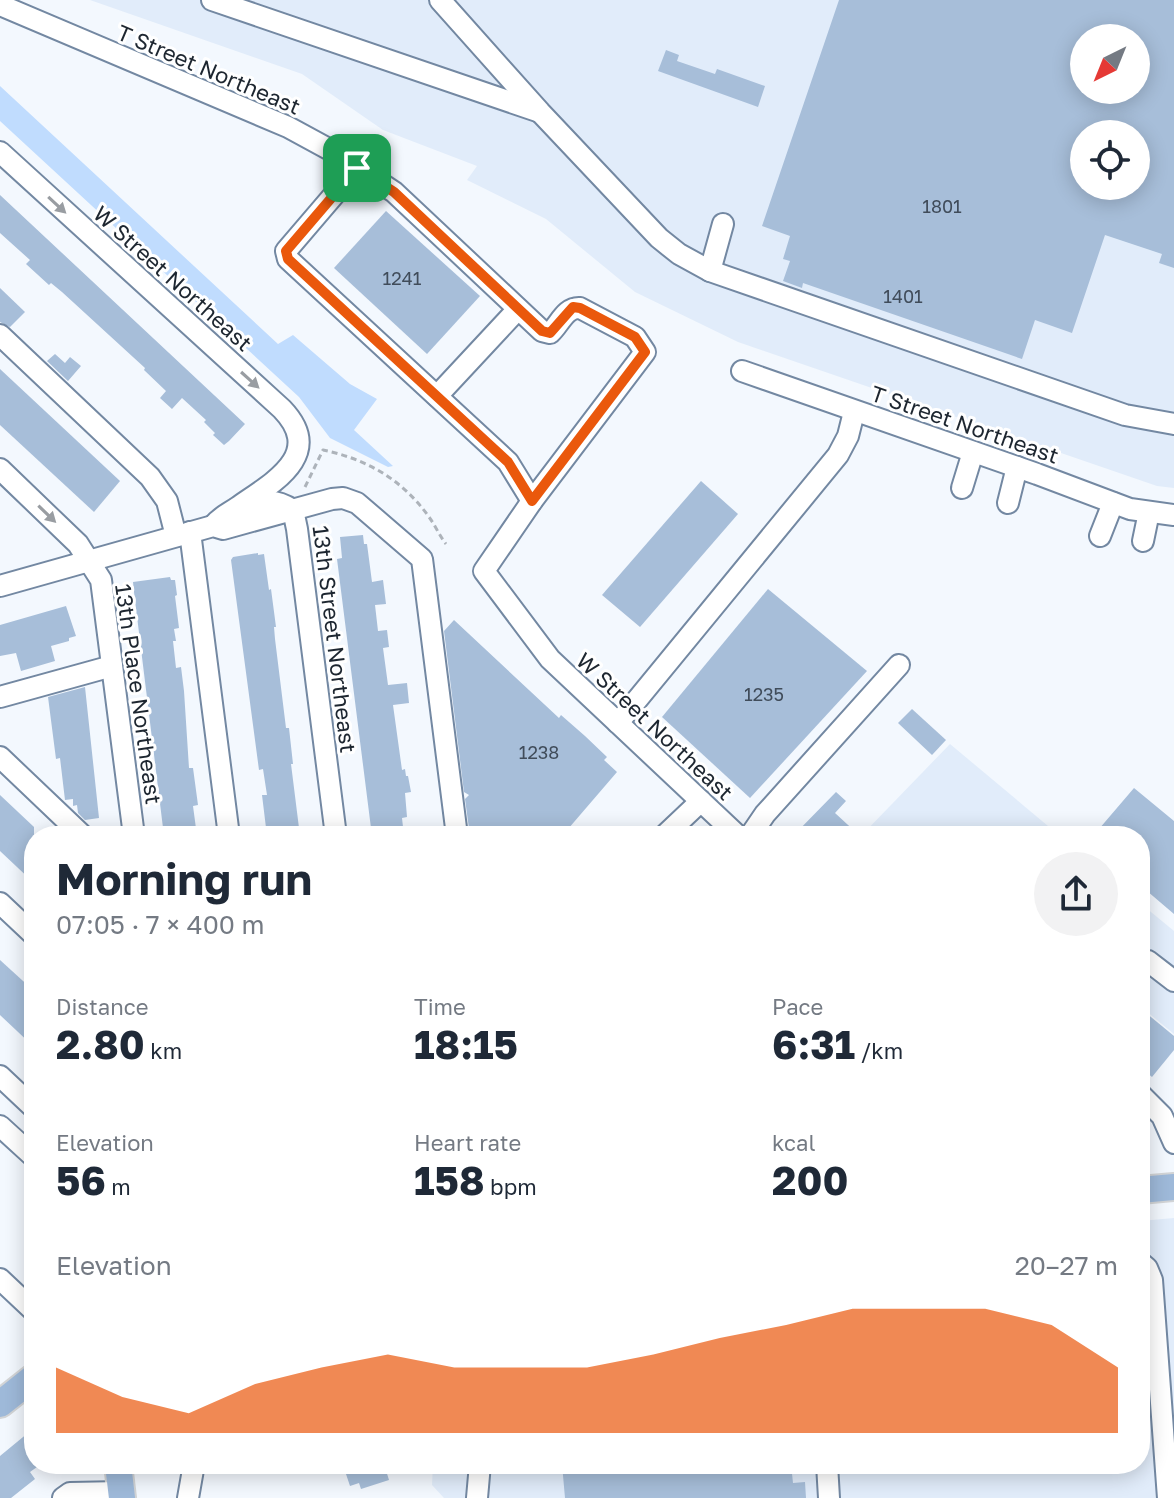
<!DOCTYPE html>
<meta charset="utf-8">
<style>
body{margin:0;font-family:"Golos Text",sans-serif;background:#f2f2f3;color:#1f2937;height:100vh;display:flex;flex-direction:column;font-size:30px;white-space:nowrap}
*{box-sizing:border-box;margin:0}
p{font-size:26px;color:#747a83}
.icon{flex:none;width:44px;height:44px;fill:none;stroke:currentColor;stroke-width:2;stroke-linecap:round;stroke-linejoin:round}
.map{position:relative;flex:1;overflow:hidden}
.panel{position:absolute;left:24px;top:826px;width:1126px;height:648px;display:flex;flex-direction:column;background:#fff;border-radius:32px;box-shadow:0 4px 20px #0003}
.panel>*{flex:none}
.needle{width:52px;rotate:223deg}
.tools{position:absolute;left:1070px;top:24px;display:grid;gap:16px}
.tools a{display:grid;place-items:center;width:80px;height:80px;border-radius:50%;background:#fff;box-shadow:0 4px 20px #0003;font-size:40px}
.pin{position:absolute;display:grid;place-items:center;width:68px;height:68px;color:#fff;margin:-34px;border-radius:16px;box-shadow:0 4px 12px #0006}
.round{display:grid;place-items:center;flex:none;width:84px;height:84px;border-radius:42px;background:#f2f2f3}
.summary{display:flex;align-items:center;justify-content:space-between;height:136px;padding:0 32px}
h1{font-size:44px;font-weight:700;line-height:60px}
.stats{display:grid;grid-template-columns:repeat(3,1fr);gap:12px;height:136px;padding:8px 32px}
.stats div{display:grid;align-content:center}
.stats b{font-size:40px;font-weight:700}
.stats small{font-size:22px;font-weight:400}
.stats p{font-size:22px}
.chart{height:224px;padding:16px 32px}
.chart p{display:flex;justify-content:space-between}
.chart svg{width:100%;height:144px;margin-top:8px;fill:#ea580c;opacity:.7}
.map>svg:first-child{display:block}
.built{fill:#e1ecfa;fill-rule:evenodd}
.green{fill:#c0dcfe}
.building{fill:#a7bed9;fill-rule:evenodd}
.lines{fill:none;stroke-linecap:round;stroke-linejoin:round}
.minor-casing{stroke:#7388a2;stroke-width:24}
.major-casing{stroke:#d2d4d6;stroke-width:30}
.path{stroke:#adb3ba;stroke-width:3;stroke-dasharray:6 4;stroke-linecap:butt}
.minor{stroke:#fff;stroke-width:20}
.major{stroke:#9eb9d9;stroke-width:26}
.oneway{fill:#999da2}
.route-casing{stroke:#fff;stroke-width:16}
.route{stroke:#ea580c;stroke-width:10}
.labels{text-anchor:middle;dominant-baseline:central;stroke-width:6;stroke-linejoin:round;paint-order:stroke}
.number-label{font-size:18px;fill:#404c5a}
.street-label{font-size:22px;fill:#1d2630;stroke:#fff}
</style>
<div class="map">
<svg width="1174" height="1498" viewBox="0 0 1174 1498">
<rect width="100%" height="100%" fill="#f3f8fe"/>
<g class="built">
<path d="M 90,0 L 1174,0 L 1174,488 L 1157,486 L 738,342 L 635,292 L 546,219 L 467,180 L 477,166 L 383,130 L 302,74 ZM 1084,38 L 1136,38 L 1136,90 L 1084,90 ZM 1084,134 L 1136,134 L 1136,186 L 1084,186 Z"/>
<path d="M 950,744 L 1060,836 L 861,836 Z"/>
<path d="M 1140,903 L 1174,931 L 1174,1034 L 1140,1006 Z"/>
<path d="M 1174,1218 L 1174,1498 L 444,1498 L 432,1485 L 433,1464 L 1140,1464 L 1140,1221 Z"/>
</g>
<path class="green" d="M 0,86 L 278,344 L 293,335 L 350,384 L 377,399 L 354,430 L 393,466 L 388,467 L 330,438 L 299,397 L 0,121 Z"/>
<g class="building">
<path d="M 839,0 L 1174,0 L 1174,268 L 1159,263 L 1162,254 L 1105,235 L 1072,333 L 1035,320 L 1022,359 L 803,283 L 802,288 L 783,281 L 790,261 L 783,259 L 790,236 L 762,226 ZM 1084,38 L 1136,38 L 1136,90 L 1084,90 ZM 1084,134 L 1136,134 L 1136,186 L 1084,186 Z"/>
<path d="M 666,50 L 679,55 L 677,61 L 715,74 L 717,69 L 765,86 L 758,107 L 658,71 Z"/>
<path d="M 0,195 L 245,424 L 229,441 L 224,445 L 213,435 L 215,433 L 204,422 L 206,420 L 182,398 L 172,409 L 160,398 L 166,391 L 144,370 L 145,368 L 62,292 L 51,283 L 49,285 L 26,264 L 30,260 L 0,233 Z"/>
<path d="M 386,211 L 480,296 L 427,354 L 334,268 Z"/>
<path d="M 0,288 L 25,312 L 10,327 L 0,322 Z"/>
<path d="M 55,354 L 65,363 L 70,357 L 81,366 L 68,381 L 47,361 Z"/>
<path d="M 0,369 L 120,481 L 94,512 L 0,425 Z"/>
<path d="M 701,481 L 738,514 L 640,627 L 602,595 Z"/>
<path d="M 363,535 L 364,544 L 367,544 L 372,582 L 383,580 L 386,604 L 375,605 L 378,631 L 387,630 L 389,647 L 383,648 L 388,685 L 407,683 L 409,703 L 393,705 L 402,770 L 405,769 L 406,776 L 408,776 L 411,792 L 405,793 L 407,817 L 402,818 L 404,836 L 372,836 L 337,559 L 342,558 L 340,537 Z"/>
<path d="M 258,553 L 258,555 L 264,554 L 269,590 L 271,589 L 276,627 L 274,627 L 275,639 L 286,728 L 289,728 L 293,764 L 291,764 L 300,836 L 267,836 L 262,795 L 267,795 L 263,769 L 259,770 L 231,560 L 233,557 Z"/>
<path d="M 170,577 L 171,580 L 175,580 L 177,595 L 175,596 L 179,628 L 174,629 L 176,641 L 173,641 L 176,668 L 181,667 L 184,691 L 189,768 L 193,768 L 198,805 L 193,806 L 197,836 L 164,836 L 134,592 L 133,582 Z"/>
<path d="M 768,589 L 867,671 L 750,798 L 662,717 Z"/>
<path d="M 66,606 L 76,636 L 69,638 L 69,641 L 51,646 L 55,661 L 21,671 L 16,653 L 0,656 L 0,625 Z"/>
<path d="M 454,620 L 559,718 L 561,715 L 585,736 L 607,757 L 604,760 L 617,772 L 562,836 L 470,836 L 465,799 L 469,795 L 464,792 L 444,631 Z"/>
<path d="M 85,687 L 99,818 L 85,820 L 78,813 L 77,805 L 73,806 L 73,799 L 65,800 L 60,758 L 56,759 L 48,697 Z"/>
<path d="M 912,709 L 946,740 L 932,755 L 898,723 Z"/>
<path d="M 1134,788 L 1174,821 L 1174,914 L 1140,885 L 1140,836 L 1093,836 Z"/>
<path d="M 836,792 L 846,801 L 835,813 L 860,836 L 793,836 Z"/>
<path d="M 0,795 L 34,827 L 34,883 L 0,851 Z"/>
<path d="M 0,960 L 34,991 L 34,1047 L 0,1015 Z"/>
<path d="M 1140,1008 L 1174,1036 L 1174,1050 L 1152,1077 L 1140,1067 Z"/>
<path d="M 34,1428 L 34,1459 L 32,1461 L 37,1467 L 30,1472 L 35,1479 L 11,1498 L 0,1498 L 0,1456 Z"/>
<path d="M 357,1464 L 384,1464 L 389,1480 L 361,1489 L 359,1483 L 350,1486 L 344,1468 Z"/>
<path d="M 562,1464 L 791,1464 L 793,1483 L 805,1482 L 806,1498 L 565,1498 Z"/>
</g>
<g class="lines">
<g class="minor-casing">
<g id="minor">
<path d="M 212,0 L 537,111"/>
<path d="M 440,0 L 540,112 L 659,238 L 679,254 L 710,271 L 1125,415 L 1174,424"/>
<path d="M 0,5 L 288,127 L 334,152 L 394,192 L 542,331 L 550,333 C 560,324 565,307 580,308 L 635,337 L 645,352 L 532,501 L 484,571 L 550,659 L 738,836"/>
<path d="M 0,152 L 282,409 C 326,455 272,483 238,507 C 228,514 221,516 213,526"/>
<path d="M 357,168 L 286,251 L 288,259 L 508,462 L 532,501"/>
<path d="M 710,271 L 723,224"/>
<path d="M 0,335 L 150,477 L 167,501 L 176,536"/>
<path d="M 742,371 L 1037,474 L 1130,509 L 1174,515"/>
<path d="M 437,396 L 518,309"/>
<path d="M 0,469 L 78,544 L 101,580 L 134,836"/>
<path d="M 962,488 L 973,452"/>
<path d="M 1008,503 L 1017,467"/>
<path d="M 242,508 C 264,502 272,497 293,510 L 297,529 L 336,836"/>
<path d="M 190,532 L 229,836"/>
<path d="M 1100,536 L 1113,503"/>
<path d="M 1143,541 L 1149,512"/>
<path d="M 0,586 L 213,526 L 223,529 L 332,499 L 343,498 L 357,503 L 422,559 L 457,836"/>
<path d="M 0,697 L 112,666"/>
<path d="M 618,723 L 838,455 L 848,436 L 854,412"/>
<path d="M 0,757 L 83,836"/>
<path d="M 664,836 L 701,801"/>
<path d="M 750,836 L 765,814 L 899,665"/>
<path d="M 0,903 L 34,935"/>
<path d="M 1140,970 L 1148,961 L 1174,981"/>
<path d="M 0,1076 L 34,1108"/>
<path d="M 1140,1094 L 1162,1116 L 1174,1143"/>
<path d="M 0,1126 L 34,1157"/>
<path d="M 1140,1262 L 1147,1268 L 1152,1280 L 1168,1498"/>
<path d="M 0,1279 L 34,1311"/>
<path d="M 827,1464 L 829,1498"/>
<path d="M 63,1498 L 70,1493 L 121,1492"/>
<path d="M 188,1498 L 194,1464"/>
<path d="M 477,1498 L 480,1464"/>
</g>
</g>
<g class="major-casing">
<g id="major">
<path d="M 1140,1190 L 1174,1187"/>
<path d="M 0,1404 L 34,1377"/>
<path d="M 118,1464 L 122,1498"/>
</g>
</g>
<path class="path" d="M 305,487 L 323,450 C 366,459 402,479 429,517 C 435,525 439,535 446,544"/>
<use href="#minor" class="minor"/>
<use href="#major" class="major"/>
</g>
<defs><path id="oneway-solid" d="M-6-.8H1V-3.2L6.5 0L1 3.2V.8H-6Z" transform="scale(2)"/></defs>
<g class="oneway">
<use href="#oneway-solid" transform="translate(57 205) rotate(43)"/>
<use href="#oneway-solid" transform="translate(250 380) rotate(42)"/>
<use href="#oneway-solid" transform="translate(47 514) rotate(44)"/>
</g>
<g class="lines">
<g class="route-casing">
<path id="route" d="M 357,168 L 394,192 L 542,331 L 550,333 L 573,307 L 580,308 L 635,337 L 645,352 L 532,501 L 508,462 L 288,259 L 286,251 Z"/>
</g>
<use href="#route" class="route"/>
</g>
<g class="labels">
<g class="number-label">
<text x="942" y="206">1801</text>
<text x="402" y="278">1241</text>
<text x="903" y="296">1401</text>
<text x="764" y="694">1235</text>
<text x="539" y="752">1238</text>
</g>
<g class="street-label">
<text transform="translate(209 69) rotate(23)">T Street Northeast</text>
<text transform="translate(173 278) rotate(42)">W Street Northeast</text>
<text transform="translate(965 424) rotate(19)">T Street Northeast</text>
<text transform="translate(335 639) rotate(83)">13th Street Northeast</text>
<text transform="translate(139 694) rotate(82)">13th Place Northeast</text>
<text transform="translate(655 726) rotate(43)">W Street Northeast</text>
</g>
</g>
</svg>
<div class="tools">
<a><svg class="needle" viewBox="-14 -14 28 28"><path d="M0-13l5 13h-10z" fill="#e53935"/><path d="M0 13l5-13h-10z" fill="#747a83"/></svg></a>
<a><svg class="icon" aria-label="locate" viewBox="0 0 24 24"><circle cx="12" cy="12" r="6"/><path d="M12 2v4M12 18v4M2 12h4M18 12h4"/></svg></a>
</div>
<div class="pin" style="left:357px;top:168px;background:#1e9e55"><svg class="icon" aria-label="arrive" viewBox="0 0 24 24"><path d="M6 21V4h12l-3 4 3 4H6"/></svg></div>
<section class="panel">
<div class="summary"><div><h1>Morning run</h1><p>07:05 · 7 × 400 m</p></div><a class="round"><svg class="icon" aria-label="share" viewBox="0 0 24 24"><path d="M12 15V3M7 8l5-5 5 5M5 13v7h14v-7"/></svg></a></div>
<div class="stats">
<div><p>Distance</p><b>2.80<small> km</small></b></div>
<div><p>Time</p><b>18:15</b></div>
<div><p>Pace</p><b>6:31<small> /km</small></b></div>
</div>
<div class="stats">
<div><p>Elevation</p><b>56<small> m</small></b></div>
<div><p>Heart rate</p><b>158<small> bpm</small></b></div>
<div><p>kcal</p><b>200</b></div>
</div>
<div class="chart"><p><span>Elevation</span>20–27 m</p>
<svg viewBox="0 0 160 44" preserveAspectRatio="none"><path d="M0 44V24L10 33L20 38L30 29L40 24L50 20L60 24L70 24L80 24L90 20L100 15L110 11L120 6L130 6L140 6L150 11L160 24V44z"/></svg>
</div>
</section>
</div>
